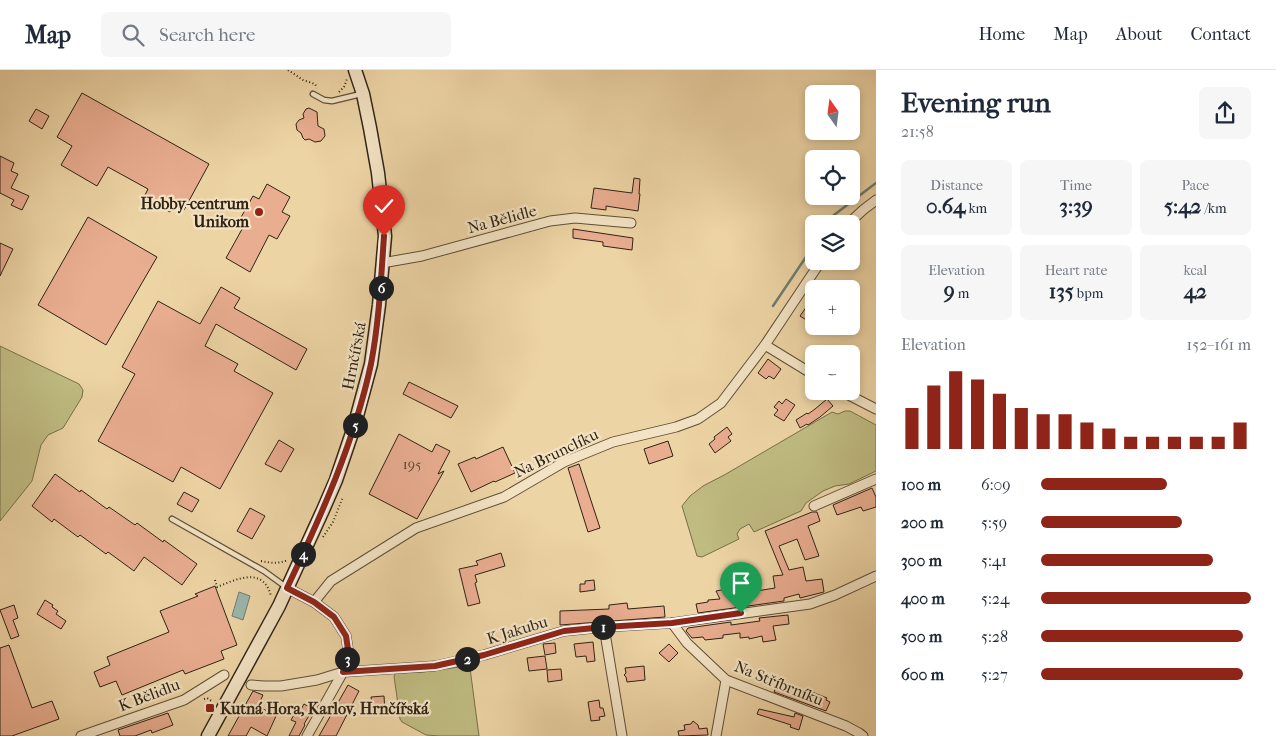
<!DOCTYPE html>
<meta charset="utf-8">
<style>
body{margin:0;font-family:"IM FELL French Canon",serif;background:#f6f6f7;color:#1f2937;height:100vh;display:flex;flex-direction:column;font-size:19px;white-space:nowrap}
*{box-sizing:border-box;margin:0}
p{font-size:16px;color:#747a83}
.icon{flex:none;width:28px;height:28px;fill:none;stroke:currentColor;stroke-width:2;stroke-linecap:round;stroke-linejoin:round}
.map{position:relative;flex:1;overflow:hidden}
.drawer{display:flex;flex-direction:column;background:#fff;width:400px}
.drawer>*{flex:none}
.needle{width:32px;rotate:346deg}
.controls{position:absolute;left:805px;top:15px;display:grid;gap:10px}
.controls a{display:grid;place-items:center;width:55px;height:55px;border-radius:8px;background:#fff;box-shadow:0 2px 8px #0003;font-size:25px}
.pin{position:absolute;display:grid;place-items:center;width:42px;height:42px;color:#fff;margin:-51px -21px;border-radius:50% 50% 50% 0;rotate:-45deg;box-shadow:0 0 5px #0007}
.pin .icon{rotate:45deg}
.km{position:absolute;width:25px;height:25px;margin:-12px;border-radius:50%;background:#222;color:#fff;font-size:14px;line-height:25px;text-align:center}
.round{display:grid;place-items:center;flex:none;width:52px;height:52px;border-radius:8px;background:#f6f6f7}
.overview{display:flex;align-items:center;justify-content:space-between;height:85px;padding:0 25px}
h1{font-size:28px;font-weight:700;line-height:38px}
.metrics{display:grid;grid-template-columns:repeat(3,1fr);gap:8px;height:85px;padding:5px 25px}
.metrics div{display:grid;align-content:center;border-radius:8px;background:#f6f6f7;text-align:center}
.metrics b{font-size:21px;font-weight:700}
.metrics small{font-size:14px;font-weight:400}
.metrics p{font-size:14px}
.chart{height:140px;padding:10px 25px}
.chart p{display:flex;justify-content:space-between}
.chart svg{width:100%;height:90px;margin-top:5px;stroke:#8f2418;stroke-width:6}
ul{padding:0 25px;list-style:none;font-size:16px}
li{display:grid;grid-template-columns:80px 60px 1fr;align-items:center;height:38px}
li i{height:12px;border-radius:6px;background:#8f2418}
header{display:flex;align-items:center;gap:30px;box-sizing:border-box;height:70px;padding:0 25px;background:#fff;border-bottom:1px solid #e0e1e3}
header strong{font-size:24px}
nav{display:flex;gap:28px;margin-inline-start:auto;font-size:18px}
.search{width:350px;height:45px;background:#f6f6f7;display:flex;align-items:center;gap:12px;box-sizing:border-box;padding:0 18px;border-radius:8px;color:#747a83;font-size:19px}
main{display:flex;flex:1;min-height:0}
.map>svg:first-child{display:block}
.green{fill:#bfbb81;stroke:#776f4a}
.water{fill:#9ab7ad;stroke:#6f7c70}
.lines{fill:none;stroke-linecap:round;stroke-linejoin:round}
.stream{stroke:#6f7c70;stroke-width:2.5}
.building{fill:#e9ad90;stroke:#2f2314}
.service-casing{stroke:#5e4f38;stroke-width:7}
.minor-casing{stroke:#5e4f38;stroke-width:11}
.secondary-casing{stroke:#2f2314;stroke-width:15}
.path{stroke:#2f2314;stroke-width:2;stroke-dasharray:1 2.5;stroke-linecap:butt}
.service{stroke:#f3e3c4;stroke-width:4.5}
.minor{stroke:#f3e3c4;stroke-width:9}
.secondary{stroke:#f3e3c4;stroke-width:12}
.route-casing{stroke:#fff;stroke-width:10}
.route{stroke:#8f2418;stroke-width:6}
.poi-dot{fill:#8f2418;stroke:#f3e3c4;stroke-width:2}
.labels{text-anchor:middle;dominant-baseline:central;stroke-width:4.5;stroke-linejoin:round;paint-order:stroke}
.number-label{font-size:14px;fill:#5e4633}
.poi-label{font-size:16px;font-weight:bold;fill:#2f2314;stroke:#f3e3c4;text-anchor:end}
.street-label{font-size:16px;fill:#2f2314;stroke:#f3e3c4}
</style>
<header>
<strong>Map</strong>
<div class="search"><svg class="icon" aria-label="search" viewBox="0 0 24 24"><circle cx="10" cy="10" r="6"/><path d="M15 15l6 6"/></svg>Search here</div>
<nav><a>Home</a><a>Map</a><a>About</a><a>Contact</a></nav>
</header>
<main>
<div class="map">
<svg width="876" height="666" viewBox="0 0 876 666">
<rect width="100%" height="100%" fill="#edd4a5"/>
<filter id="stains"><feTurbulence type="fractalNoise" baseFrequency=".004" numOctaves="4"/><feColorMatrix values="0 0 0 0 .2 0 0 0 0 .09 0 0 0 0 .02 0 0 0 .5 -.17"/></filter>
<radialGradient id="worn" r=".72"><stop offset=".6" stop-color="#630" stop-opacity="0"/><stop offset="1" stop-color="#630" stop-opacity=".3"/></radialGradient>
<g class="green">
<path d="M 0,276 L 79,314 L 83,320 L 82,327 L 63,358 L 48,365 L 41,375 L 32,411 L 0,451 Z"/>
<path d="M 845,341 L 850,341 L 876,355 L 876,401 L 849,414 L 835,416 L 823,421 L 806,433 L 801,441 L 754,462 L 749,454 L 740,459 L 737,464 L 739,469 L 702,487 L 697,486 L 682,436 L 690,426 L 703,416 L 726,404 L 832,342 L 838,344 Z"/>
<path d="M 467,596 L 470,598 L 479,666 L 440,666 L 426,665 L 402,652 L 400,649 L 394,606 L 396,603 L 423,602 Z"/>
</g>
<path class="water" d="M 239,522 L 250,526 L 243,550 L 232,546 Z"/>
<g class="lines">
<g class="stream">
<path d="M 828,154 L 834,145 L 876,113"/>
<path d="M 773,236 L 814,175"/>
</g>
</g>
<g class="building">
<path d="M 82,23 L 209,94 L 184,140 L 175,135 L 170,142 L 144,127 L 148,119 L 108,97 L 97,116 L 61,95 L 72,76 L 57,67 Z"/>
<path d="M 309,38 L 317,42 L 318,56 L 324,59 L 325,66 L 321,71 L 315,72 L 309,69 L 305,70 L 303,68 L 301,63 L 297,60 L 296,54 L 299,50 L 304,48 L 303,44 L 306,39 Z"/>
<path d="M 36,39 L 49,46 L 42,59 L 29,51 Z"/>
<path d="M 0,86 L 14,93 L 11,101 L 18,104 L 11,118 L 29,126 L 22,140 L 11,135 L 14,130 L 0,123 Z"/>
<path d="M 634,108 L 640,109 L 639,124 L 640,124 L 638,141 L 606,136 L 606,140 L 591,138 L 594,118 L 632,123 Z"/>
<path d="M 267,114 L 290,127 L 282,142 L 290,146 L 277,169 L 269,165 L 250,202 L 226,188 L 246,152 L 240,149 L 253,126 L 259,129 Z"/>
<path d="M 88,147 L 157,187 L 106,275 L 38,235 Z"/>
<path d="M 573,159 L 633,168 L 632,180 L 603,176 L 603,172 L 573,168 Z"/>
<path d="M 0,173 L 13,179 L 0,206 Z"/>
<path d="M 221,217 L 240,228 L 234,238 L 307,279 L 296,300 L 216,254 L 205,276 L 238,294 L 234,301 L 273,323 L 220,419 L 181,397 L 173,412 L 98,371 L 135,304 L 122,297 L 158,231 L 200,254 Z"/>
<path d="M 814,226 L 814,255 L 800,246 Z"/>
<path d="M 768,289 L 781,299 L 774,309 L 769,306 L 766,309 L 758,303 Z"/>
<path d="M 409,312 L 458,336 L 451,348 L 403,324 Z"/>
<path d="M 786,329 L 795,335 L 784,351 L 774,345 L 778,340 L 774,337 L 779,331 L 782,334 Z"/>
<path d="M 827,329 L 833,336 L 820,347 L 808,355 L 807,354 L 800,358 L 796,350 L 807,343 L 808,344 L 815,339 Z"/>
<path d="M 727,357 L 732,364 L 728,367 L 731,371 L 715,383 L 709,374 L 715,369 L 714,367 Z"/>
<path d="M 399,364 L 432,382 L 436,374 L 450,381 L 438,404 L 444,401 L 417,449 L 369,424 Z"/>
<path d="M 279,370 L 294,379 L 281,402 L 265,394 Z"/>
<path d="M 668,371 L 673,386 L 649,394 L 644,379 Z"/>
<path d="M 503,377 L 515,403 L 495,412 L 494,411 L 471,422 L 458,394 L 475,387 L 476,389 Z"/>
<path d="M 579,394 L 600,458 L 588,462 L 568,398 Z"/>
<path d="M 55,404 L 80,422 L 81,420 L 107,439 L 109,437 L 135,455 L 137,453 L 163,472 L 164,470 L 197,494 L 182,515 L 144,487 L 134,501 L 108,482 L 106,484 L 80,465 L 78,467 L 54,449 L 52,452 L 32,436 Z"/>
<path d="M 872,418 L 876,427 L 876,437 L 863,441 L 861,437 L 837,445 L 833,435 Z"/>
<path d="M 184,422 L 199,430 L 192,442 L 177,434 Z"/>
<path d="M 250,438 L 265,446 L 252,469 L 237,461 Z"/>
<path d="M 812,442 L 817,442 L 820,451 L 808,456 L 819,486 L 805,490 L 797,469 L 779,476 L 789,500 L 803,497 L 806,511 L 822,509 L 824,522 L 800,528 L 799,524 L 784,528 L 784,531 L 698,543 L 696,534 L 708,532 L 708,530 L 720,529 L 716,521 L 732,518 L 732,512 L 737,511 L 736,503 L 746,501 L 750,522 L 775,518 L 773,506 L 783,505 L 765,461 Z"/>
<path d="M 501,483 L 505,496 L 475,505 L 477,512 L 475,513 L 480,533 L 468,536 L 459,499 L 478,495 L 476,491 Z"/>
<path d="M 594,510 L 595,520 L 580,522 L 580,514 L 585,514 L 585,511 Z"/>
<path d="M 215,516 L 237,575 L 221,581 L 224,589 L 185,604 L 183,600 L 122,625 L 116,611 L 100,617 L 94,602 L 110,595 L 107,587 L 169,562 L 160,541 L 198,526 L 195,524 Z"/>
<path d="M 45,530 L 53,535 L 52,537 L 58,541 L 56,544 L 66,551 L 61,559 L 37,544 Z"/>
<path d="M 627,533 L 628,539 L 664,536 L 665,547 L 560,555 L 560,541 L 609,539 L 609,535 Z"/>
<path d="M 14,535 L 18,548 L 13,550 L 19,566 L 11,569 L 0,540 Z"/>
<path d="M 788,545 L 789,554 L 773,556 L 776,570 L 763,572 L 762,566 L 749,569 L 749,567 L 740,568 L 740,563 L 723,565 L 723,568 L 705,570 L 703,567 L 692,568 L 686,561 L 688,558 L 731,552 L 731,555 L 760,551 L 759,548 Z"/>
<path d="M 593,572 L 595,591 L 587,592 L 586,586 L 576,587 L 574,574 Z"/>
<path d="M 555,573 L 556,583 L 545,585 L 543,574 Z"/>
<path d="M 669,574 L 678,583 L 669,592 L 659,583 Z"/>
<path d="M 9,575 L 32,638 L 52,631 L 59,649 L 12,666 L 0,666 L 0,578 Z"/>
<path d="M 545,586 L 547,599 L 529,601 L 527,588 Z"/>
<path d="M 644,596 L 645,610 L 627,612 L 626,607 L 624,605 L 626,603 L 625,598 Z"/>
<path d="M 561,599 L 562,610 L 548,612 L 547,600 Z"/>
<path d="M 777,614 L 798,622 L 799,620 L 807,622 L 807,620 L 827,628 L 826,630 L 830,632 L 826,641 L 774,622 Z"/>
<path d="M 348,615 L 359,621 L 336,666 L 319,666 Z"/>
<path d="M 253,621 L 263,625 L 258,636 L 276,646 L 267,666 L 251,657 L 246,666 L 228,666 Z"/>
<path d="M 384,626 L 385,642 L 373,643 L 371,627 Z"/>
<path d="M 599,630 L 600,638 L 603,638 L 605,646 L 599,647 L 600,650 L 591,651 L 588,632 Z"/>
<path d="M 304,634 L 313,639 L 304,654 L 305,655 L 299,666 L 289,666 L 296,652 L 291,650 L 295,643 L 298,645 Z"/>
<path d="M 759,639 L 794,647 L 795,643 L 803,646 L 799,660 L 790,657 L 791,655 L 757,644 Z"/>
<path d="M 168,643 L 173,655 L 152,663 L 151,660 L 135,666 L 120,666 L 118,660 Z"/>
<path d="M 693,651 L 698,655 L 699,659 L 707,658 L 708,665 L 679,666 L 678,661 L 685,660 L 684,655 L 691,654 Z"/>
</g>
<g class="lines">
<g class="service-casing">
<g id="service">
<path d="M 313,24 L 324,30 L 332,31 L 361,24"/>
<path d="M 172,449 L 264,501 L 286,517"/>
</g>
</g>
<g class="minor-casing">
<g id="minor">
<path d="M 848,154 L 863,140 L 876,130"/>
<path d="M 382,193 L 422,186 L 550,151 L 575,148 L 631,153"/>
<path d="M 765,275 L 814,305"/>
<path d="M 841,321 L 876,339"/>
<path d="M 814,436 L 876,409"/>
<path d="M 287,518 L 314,532 L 334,547 L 346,566 L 349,586 L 343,602 L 307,666"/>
<path d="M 314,532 L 331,511 L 416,458 L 504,427 L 564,392 L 613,372 L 676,357 L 698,349 L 721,333 L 765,275 L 821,191"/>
<path d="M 672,553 L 687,573 L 726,610 L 846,656 L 859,663 L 863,666"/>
<path d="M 604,557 L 622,666"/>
<path d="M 251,615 L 264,616 L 281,616 L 317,610 L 343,602 L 435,596 L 484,585 L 564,561 L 604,557 L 672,553 L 810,534 L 835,525 L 876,506"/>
<path d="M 81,666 L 184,630 L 224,605"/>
<path d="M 716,666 L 726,610"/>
</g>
</g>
<g class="secondary-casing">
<path id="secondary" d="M 208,666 L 279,536 L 323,440 L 336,410 L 354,357 L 371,294 L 379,235 L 385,166 L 378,103 L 370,58 L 363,24 L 355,0"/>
</g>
<g class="path">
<path d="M 288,0 L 303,10 L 315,14 L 317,18"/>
<path d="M 339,22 L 344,17 L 347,9"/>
<path d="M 323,467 L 333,452 L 343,427"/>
<path d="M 261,491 C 271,493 278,494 288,490"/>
<path d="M 215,510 L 217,517 C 237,509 263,496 271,526"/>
<path d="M 204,629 L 207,628 L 213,632"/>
</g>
<use href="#service" class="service"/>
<use href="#minor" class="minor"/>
<use href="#secondary" class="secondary"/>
</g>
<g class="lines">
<g class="route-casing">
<path id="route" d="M 384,166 C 381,209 379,252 371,294 C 354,373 321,446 287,518 L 314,532 L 334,547 L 346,566 L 349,586 L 343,602 L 435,596 L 484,585 L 564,561 L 604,557 L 672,553 L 741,543"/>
</g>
<use href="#route" class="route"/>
</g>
<g class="poi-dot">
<circle cx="259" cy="142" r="5"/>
<rect x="205" y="633" width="10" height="10" rx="2.5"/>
</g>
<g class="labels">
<g class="number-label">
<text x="412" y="394">195</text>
</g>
<g class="poi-label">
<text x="249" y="133">Hobby-centrum<tspan x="249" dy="18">Unikom</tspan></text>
<text x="220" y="638" text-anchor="start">Kutná Hora, Karlov, Hrnčířská</text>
</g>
<g class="street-label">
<text transform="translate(502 149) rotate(-15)">Na Bělidle</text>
<text transform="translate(354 286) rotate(-79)">Hrnčířská</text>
<text transform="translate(556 383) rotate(-26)">Na Brunclíku</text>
<text transform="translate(517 560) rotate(-17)">K Jakubu</text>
<text transform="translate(779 613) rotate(22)">Na Stříbrníku</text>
<text transform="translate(149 625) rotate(-21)">K Bělidlu</text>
</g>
</g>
<rect width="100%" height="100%" filter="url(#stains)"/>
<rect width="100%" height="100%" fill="url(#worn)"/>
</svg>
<div class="controls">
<a><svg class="needle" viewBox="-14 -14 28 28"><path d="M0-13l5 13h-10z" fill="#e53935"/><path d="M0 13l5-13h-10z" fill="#747a83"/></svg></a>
<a><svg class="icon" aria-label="locate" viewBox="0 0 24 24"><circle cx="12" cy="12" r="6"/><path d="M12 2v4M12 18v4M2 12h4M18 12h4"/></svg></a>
<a><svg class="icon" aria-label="layers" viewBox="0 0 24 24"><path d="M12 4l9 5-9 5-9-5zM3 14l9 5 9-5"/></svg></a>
<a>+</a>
<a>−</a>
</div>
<div class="pin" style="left:741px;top:543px;background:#1e9e55"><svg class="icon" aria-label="arrive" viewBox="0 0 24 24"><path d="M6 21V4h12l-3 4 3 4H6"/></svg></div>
<div class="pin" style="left:384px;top:166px;background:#d93025"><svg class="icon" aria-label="check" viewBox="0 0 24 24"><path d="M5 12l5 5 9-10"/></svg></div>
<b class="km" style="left:603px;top:557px">1</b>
<b class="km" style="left:467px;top:589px">2</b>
<b class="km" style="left:347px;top:589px">3</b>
<b class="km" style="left:303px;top:484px">4</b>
<b class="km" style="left:355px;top:355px">5</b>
<b class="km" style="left:381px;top:218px">6</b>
</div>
<section class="drawer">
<div class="overview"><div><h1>Evening run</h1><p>21:58</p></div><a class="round"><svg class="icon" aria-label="share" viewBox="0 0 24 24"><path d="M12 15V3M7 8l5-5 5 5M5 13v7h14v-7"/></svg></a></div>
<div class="metrics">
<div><p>Distance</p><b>0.64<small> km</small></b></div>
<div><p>Time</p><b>3:39</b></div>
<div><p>Pace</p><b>5:42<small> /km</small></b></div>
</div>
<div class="metrics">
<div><p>Elevation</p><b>9<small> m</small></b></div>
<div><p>Heart rate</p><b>135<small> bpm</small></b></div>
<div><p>kcal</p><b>42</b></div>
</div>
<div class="chart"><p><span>Elevation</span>152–161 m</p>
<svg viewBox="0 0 160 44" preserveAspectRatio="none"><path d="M5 44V24M15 44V13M25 44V6M35 44V10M45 44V17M55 44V24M65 44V27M75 44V27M85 44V31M95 44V34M105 44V38M115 44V38M125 44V38M135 44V38M145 44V38M155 44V31"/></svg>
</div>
<ul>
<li><b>100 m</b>6:09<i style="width:60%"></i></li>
<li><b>200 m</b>5:59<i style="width:67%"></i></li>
<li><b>300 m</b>5:41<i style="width:82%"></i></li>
<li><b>400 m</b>5:24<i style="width:100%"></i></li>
<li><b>500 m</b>5:28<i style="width:96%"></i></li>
<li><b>600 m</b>5:27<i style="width:96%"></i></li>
</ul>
</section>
</main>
